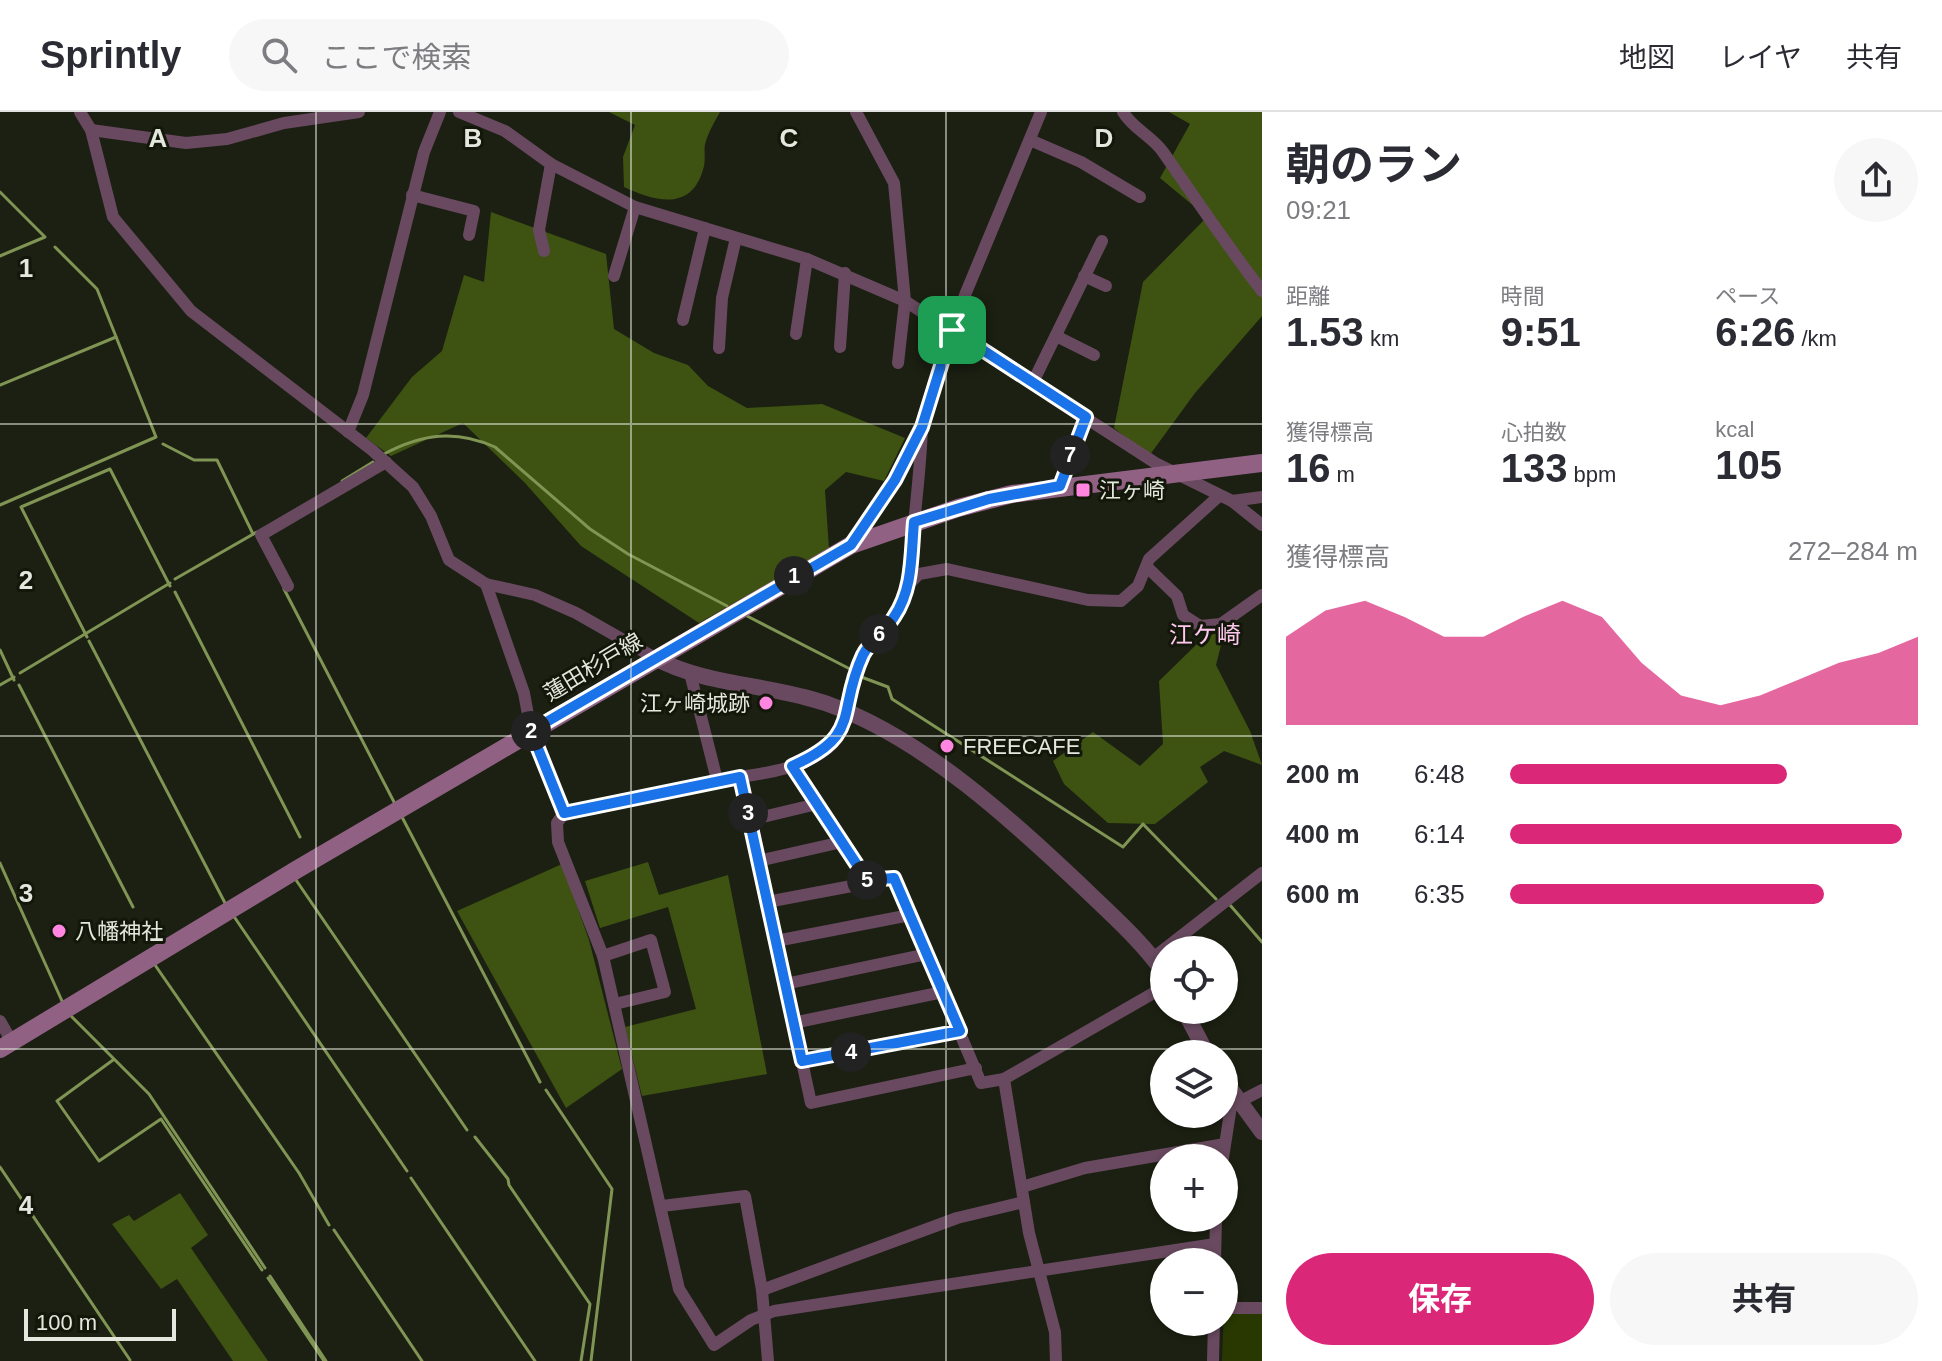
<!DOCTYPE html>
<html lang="ja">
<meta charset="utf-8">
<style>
body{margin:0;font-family:Arial,"Noto Sans JP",sans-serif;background:#f7f7f7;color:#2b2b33;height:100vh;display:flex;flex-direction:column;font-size:30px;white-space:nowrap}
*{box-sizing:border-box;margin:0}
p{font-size:26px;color:#7c7c81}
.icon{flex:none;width:44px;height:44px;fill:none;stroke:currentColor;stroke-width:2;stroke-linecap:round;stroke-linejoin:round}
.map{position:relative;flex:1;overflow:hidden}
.drawer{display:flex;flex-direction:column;background:#fff;width:680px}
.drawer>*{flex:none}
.buttons{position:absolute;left:1150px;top:824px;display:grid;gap:16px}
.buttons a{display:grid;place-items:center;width:88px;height:88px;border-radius:50%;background:#fff;box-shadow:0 2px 6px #0004;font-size:40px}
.scale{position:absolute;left:24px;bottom:20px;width:152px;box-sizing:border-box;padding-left:8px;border:4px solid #e3e7dd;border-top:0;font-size:22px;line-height:28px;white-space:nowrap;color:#e3e7dd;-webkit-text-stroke:6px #12170a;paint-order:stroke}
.pin{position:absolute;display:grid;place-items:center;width:68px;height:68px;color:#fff;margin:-34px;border-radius:16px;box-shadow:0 4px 12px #0006}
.km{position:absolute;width:40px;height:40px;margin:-20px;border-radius:50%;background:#222;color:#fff;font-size:22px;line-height:40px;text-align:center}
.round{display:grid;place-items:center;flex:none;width:84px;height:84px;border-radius:42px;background:#f7f7f7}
.headline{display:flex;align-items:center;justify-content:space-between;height:136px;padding:0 24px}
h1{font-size:44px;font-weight:700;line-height:60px}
.metrics{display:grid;grid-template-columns:repeat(3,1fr);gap:12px;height:136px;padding:8px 24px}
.metrics div{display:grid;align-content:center}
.metrics b{font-size:40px;font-weight:700}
.metrics small{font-size:22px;font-weight:400}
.metrics p{font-size:22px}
.chart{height:224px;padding:16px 24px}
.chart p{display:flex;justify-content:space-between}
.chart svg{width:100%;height:144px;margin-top:8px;fill:#db2777;opacity:.7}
.action{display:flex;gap:16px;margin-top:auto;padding:16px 24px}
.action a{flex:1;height:92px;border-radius:48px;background:#db2777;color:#fff;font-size:32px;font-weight:700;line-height:92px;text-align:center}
.action a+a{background:#f7f7f7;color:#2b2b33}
ul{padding:0 24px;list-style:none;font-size:26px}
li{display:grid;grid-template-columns:128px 96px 1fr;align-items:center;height:60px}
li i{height:20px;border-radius:10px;background:#db2777}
header{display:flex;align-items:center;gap:48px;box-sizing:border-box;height:112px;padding:0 40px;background:#fff;border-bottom:2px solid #e1e1e2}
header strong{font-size:38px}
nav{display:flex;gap:44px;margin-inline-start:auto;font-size:28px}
.search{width:560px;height:72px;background:#f7f7f7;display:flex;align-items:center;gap:20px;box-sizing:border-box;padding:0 28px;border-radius:44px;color:#7c7c81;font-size:30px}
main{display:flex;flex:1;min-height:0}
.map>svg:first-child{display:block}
.green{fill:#283800}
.forest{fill:#3e5311}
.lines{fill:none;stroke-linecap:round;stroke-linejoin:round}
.stream{stroke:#809454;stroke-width:3}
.minor{stroke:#68495f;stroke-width:12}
.tertiary{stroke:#68495f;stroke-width:16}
.secondary{stroke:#916184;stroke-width:18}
.route-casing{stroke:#fff;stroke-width:16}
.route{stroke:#1a73e8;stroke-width:10}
.grid{fill:none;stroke:#e3e7dd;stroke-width:2;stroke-opacity:0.55}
.poi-dot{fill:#fe86e0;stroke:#12170a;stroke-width:3}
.labels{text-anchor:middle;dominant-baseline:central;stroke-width:6;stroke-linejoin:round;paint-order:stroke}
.poi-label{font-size:22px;fill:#e3e7dd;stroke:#12170a;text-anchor:start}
.street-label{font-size:22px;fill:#e3e7dd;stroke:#12170a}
.neighbourhood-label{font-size:24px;fill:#fdc6ed;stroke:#12170a}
.grid-label{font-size:26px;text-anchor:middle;font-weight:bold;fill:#e3e7dd;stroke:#12170a;stroke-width:6;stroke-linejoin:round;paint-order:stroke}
</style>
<header>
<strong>Sprintly</strong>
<div class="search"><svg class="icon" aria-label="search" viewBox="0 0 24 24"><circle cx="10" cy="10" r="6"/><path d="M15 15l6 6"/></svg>ここで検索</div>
<nav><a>地図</a><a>レイヤ</a><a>共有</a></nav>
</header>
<main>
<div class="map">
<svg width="1262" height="1249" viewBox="0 0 1262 1249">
<rect width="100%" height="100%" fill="#1b2012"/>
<path class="green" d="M 1262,1198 L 1262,1249 L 1222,1249 L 1224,1200 Z"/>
<g class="forest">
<path d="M 609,0 L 720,0 C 715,9 709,19 706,29 C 703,36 706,45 704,54 C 693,100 656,90 624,75 L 623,45 L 635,13 Z"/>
<path d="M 1169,0 L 1262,0 L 1262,204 L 1195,281 L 1149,344 L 1114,316 L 1143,170 L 1207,105 L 1160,66 L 1190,12 Z"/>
<path d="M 491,100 L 606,142 L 614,217 L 654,241 L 688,253 L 708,274 L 747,296 L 822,292 L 905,326 L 884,369 L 846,360 L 825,378 L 829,437 L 699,511 L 581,434 L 525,371 L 463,311 L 391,344 L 366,326 L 412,265 L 442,239 L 464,163 L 484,170 Z"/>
<path d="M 1233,510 L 1222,529 L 1216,553 L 1250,619 L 1262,653 L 1224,639 L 1200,655 L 1208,670 L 1155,712 L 1108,711 L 1064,672 L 1053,649 L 1093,620 L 1140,654 L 1163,632 L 1159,569 L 1197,532 Z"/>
<path d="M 648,750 L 659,783 L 728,763 L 767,962 L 642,984 L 625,915 L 696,897 L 668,795 L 600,816 L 585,769 Z"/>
<path d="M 562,752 L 589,828 L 622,957 L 566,996 L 457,799 Z"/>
<path d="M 180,1081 L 208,1123 L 191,1136 L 268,1249 L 233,1249 L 177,1167 L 161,1177 L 112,1112 L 129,1103 L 134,1109 Z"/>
</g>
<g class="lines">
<g class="stream">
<path d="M 0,80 L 45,125 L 0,144"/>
<path d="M 0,273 L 116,225"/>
<path d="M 163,332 L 194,348 L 217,348 L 253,422"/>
<path d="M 384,342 C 422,322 455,317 495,335 L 590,417 L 628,442 L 727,494"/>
<path d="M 342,369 L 373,350"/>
<path d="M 0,393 L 156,325 L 97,177 L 55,135"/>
<path d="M 175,467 L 257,420"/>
<path d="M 284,477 L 394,690"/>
<path d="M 175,480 L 300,725"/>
<path d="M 747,504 L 850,557"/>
<path d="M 87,525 L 21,395 L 110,357 L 170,474"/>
<path d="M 89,529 L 225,791"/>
<path d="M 0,538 L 14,568"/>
<path d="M 20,561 L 170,471"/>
<path d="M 856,563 L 888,575 L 892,587 L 1123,735 L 1143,712 L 1216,787"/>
<path d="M 0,573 L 14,565"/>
<path d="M 19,573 L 133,795"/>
<path d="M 402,705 L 540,970"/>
<path d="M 0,751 L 62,889"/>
<path d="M 296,768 L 467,1018"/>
<path d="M 1230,793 L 1262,830"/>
<path d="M 235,806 L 407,1059"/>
<path d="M 155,853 L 299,1061 L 329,1113"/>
<path d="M 71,904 L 149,982 L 265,1156"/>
<path d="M 113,948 L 57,989 L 99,1049 L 161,1007 L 262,1158"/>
<path d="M 546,978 L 612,1077 L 591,1249"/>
<path d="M 475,1025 L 508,1067 L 509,1073 L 590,1192 L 581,1249"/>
<path d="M 0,1055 L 130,1248"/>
<path d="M 411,1066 L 535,1249"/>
<path d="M 334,1118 L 422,1249"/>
<path d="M 270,1164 L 326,1249"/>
<path d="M 268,1166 L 324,1249"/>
</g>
<g class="minor">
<path d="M 80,0 L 91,18 L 113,105 L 191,199 L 372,338 L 413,375 L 431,404 L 449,448 L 486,472 L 535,483 L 576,501 L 655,546"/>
<path d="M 459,0 L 505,19 L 551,52 L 635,95 L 807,147 L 905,189 L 1157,352 L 1232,389 L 1262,413"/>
<path d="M 856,0 L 894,71 L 905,189 L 898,251"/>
<path d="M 1123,0 C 1133,17 1152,24 1163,40 C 1196,87 1227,134 1262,179"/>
<path d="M 91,18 L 186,31 L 227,27 L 284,11 L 359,0"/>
<path d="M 1030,28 L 1081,50 L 1140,85"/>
<path d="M 412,83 L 474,99 L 469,123"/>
<path d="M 544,139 L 539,118 L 551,52"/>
<path d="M 614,164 L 635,95"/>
<path d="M 1084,164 L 1106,174"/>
<path d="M 683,208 L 705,116"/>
<path d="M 796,222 L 807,147"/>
<path d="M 1056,224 L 1094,243"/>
<path d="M 840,235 L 845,161"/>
<path d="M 719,236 L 722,186 L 736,126"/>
<path d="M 1033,270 L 1102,129"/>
<path d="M 348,320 L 363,283 L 424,40 L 440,0"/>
<path d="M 1060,374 L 1086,305"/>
<path d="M 1232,389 L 1262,385"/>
<path d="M 851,433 L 895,368 L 922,315 L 965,183 L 1041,0"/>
<path d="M 1147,455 L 1177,484 L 1183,503 L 1200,514 L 1221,512 L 1262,483"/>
<path d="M 486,472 L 524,581 L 531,619 L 564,701"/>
<path d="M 909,472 L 919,462 L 947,457 L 1088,488 L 1121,489 L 1138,474 L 1149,447 L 1219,384"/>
<path d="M 288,474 L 261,423 L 386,350"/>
<path d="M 690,561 L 717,668 C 754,663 806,659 833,631 C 851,613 844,590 852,568 C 865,533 890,517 904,486 C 914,463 911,437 914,413 C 917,380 921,348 922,315"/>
<path d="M 792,654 L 867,768"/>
<path d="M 740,665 L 811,991 L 976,956"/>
<path d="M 717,668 L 564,701 L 557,711 L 558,730 L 603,844 L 679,1177 L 714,1233 L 751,1208 L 774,1199 L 1215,1132"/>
<path d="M 750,708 L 817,692"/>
<path d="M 758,749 L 842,730"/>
<path d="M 767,790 L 894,766 L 981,971 L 1004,967 L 1164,875"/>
<path d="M 776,829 L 910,803"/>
<path d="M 603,844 L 651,828 L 665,880 L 615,892"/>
<path d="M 1153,846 L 1262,761"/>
<path d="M 785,872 L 927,842"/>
<path d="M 0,909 L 12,930"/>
<path d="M 793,911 L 943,880"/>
<path d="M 802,949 L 960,919"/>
<path d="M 1004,967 L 1029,1121 L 1055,1220 L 1056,1249"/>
<path d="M 1223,1046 L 1231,994 L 1262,978"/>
<path d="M 1022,1075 L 1085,1056 L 1225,1032"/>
<path d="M 662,1094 L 745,1084 L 762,1178 L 768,1249"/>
<path d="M 1215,1150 L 1216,1106"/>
<path d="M 762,1178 L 957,1106 L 1024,1090"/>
<path d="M 1224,1196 L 1262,1196"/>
<path d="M 1213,1249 L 1214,1210"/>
</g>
<g class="tertiary">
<path d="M 655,546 C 707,574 770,572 825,591 C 923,625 1015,711 1089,781 C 1116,807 1143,831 1164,861"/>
<path d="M 1184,898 L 1207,942"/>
<path d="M 1224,968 L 1262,1020"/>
</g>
<path class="secondary" d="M 0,937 L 296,758 L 851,433 L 958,396 L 1012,382 L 1262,351"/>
</g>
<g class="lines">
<g class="route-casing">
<path id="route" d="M 952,218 L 1086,305 L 1060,374 L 989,387 L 914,410 C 911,444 913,477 894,505 C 885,519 870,529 863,543 C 836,601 863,623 792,654 L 867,768 L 894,766 L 960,919 L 802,949 L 740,665 L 564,701 L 531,619 L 851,433 L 895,368 L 922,315 Z"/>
</g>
<use href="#route" class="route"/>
</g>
<path class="grid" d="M 316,0 L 316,1249M 631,0 L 631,1249M 946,0 L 946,1249M 0,312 L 1262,312M 0,624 L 1262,624M 0,937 L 1262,937"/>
<g class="poi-dot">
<rect x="1075" y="370" width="16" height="16" rx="4"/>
<circle cx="766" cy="591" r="8"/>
<circle cx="947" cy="634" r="8"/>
<circle cx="59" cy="819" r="8"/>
</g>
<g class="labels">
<g class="poi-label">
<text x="1099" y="378">江ヶ崎</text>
<text x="750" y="591" text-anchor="end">江ヶ崎城跡</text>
<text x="963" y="634">FREECAFE</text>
<text x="75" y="819">八幡神社</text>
</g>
<g class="street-label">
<text transform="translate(593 555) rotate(-31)">蓮田杉戸線</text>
</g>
<g class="neighbourhood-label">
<text x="1205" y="522">江ケ崎</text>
</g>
</g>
<g class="grid-label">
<text x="158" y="35">A</text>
<text x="473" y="35">B</text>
<text x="789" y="35">C</text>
<text x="1104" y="35">D</text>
<text x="26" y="165">1</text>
<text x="26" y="477">2</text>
<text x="26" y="790">3</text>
<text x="26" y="1102">4</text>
</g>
</svg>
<div class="buttons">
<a><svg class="icon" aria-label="locate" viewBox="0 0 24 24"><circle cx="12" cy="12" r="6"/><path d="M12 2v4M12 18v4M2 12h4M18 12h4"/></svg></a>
<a><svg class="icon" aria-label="layers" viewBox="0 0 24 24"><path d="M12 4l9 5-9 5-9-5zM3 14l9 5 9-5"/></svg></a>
<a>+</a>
<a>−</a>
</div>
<div class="scale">100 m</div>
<div class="pin" style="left:952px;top:218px;background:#1e9e55"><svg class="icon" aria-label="arrive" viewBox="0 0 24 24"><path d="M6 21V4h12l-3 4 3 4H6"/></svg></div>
<b class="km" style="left:794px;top:464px">1</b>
<b class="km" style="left:531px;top:619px">2</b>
<b class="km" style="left:748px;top:701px">3</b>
<b class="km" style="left:851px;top:940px">4</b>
<b class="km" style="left:867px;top:768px">5</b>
<b class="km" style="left:879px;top:522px">6</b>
<b class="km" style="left:1070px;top:343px">7</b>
</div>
<section class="drawer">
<div class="headline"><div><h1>朝のラン</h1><p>09:21</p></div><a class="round"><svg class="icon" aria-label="share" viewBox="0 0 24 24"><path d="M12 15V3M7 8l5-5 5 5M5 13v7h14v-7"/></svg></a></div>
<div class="metrics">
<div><p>距離</p><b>1.53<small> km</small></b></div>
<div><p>時間</p><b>9:51</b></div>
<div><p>ペース</p><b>6:26<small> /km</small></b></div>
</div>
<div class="metrics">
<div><p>獲得標高</p><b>16<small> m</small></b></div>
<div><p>心拍数</p><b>133<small> bpm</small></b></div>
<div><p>kcal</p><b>105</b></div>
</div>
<div class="chart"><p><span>獲得標高</span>272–284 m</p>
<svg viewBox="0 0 160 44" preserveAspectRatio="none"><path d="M0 44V17L10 9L20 6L30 11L40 17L50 17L60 11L70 6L80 11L90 25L100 35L110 38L120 35L130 30L140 25L150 22L160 17V44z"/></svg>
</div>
<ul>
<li><b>200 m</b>6:48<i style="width:68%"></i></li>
<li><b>400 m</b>6:14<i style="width:96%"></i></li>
<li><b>600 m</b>6:35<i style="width:77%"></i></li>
</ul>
<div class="action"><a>保存</a><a>共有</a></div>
</section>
</main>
